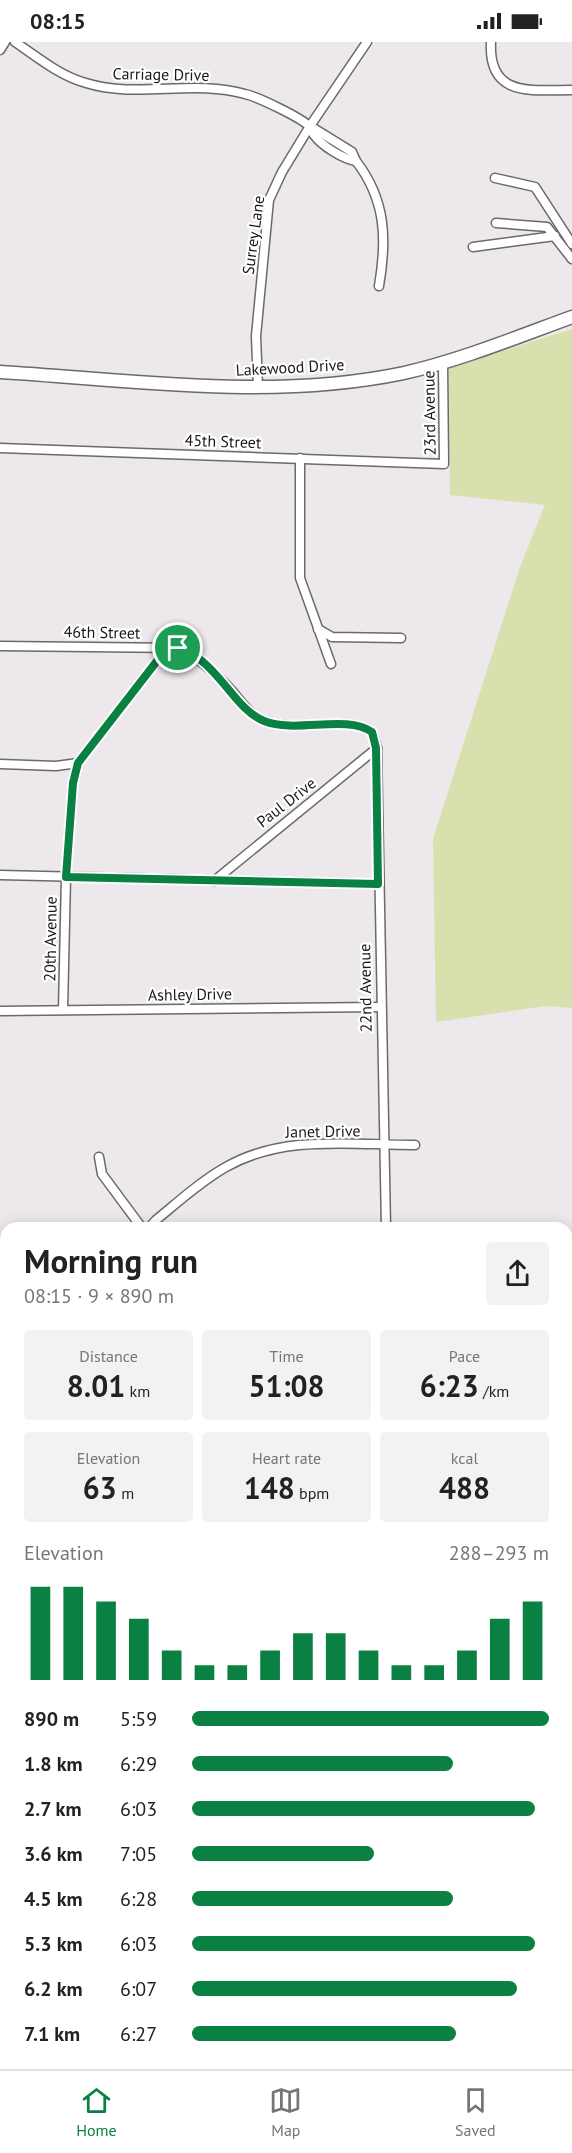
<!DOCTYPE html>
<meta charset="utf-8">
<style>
body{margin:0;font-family:"PT Sans",sans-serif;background:#f2f2f2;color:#222;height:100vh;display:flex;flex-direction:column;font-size:22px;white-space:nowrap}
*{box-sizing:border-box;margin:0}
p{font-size:20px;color:#767676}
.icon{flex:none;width:33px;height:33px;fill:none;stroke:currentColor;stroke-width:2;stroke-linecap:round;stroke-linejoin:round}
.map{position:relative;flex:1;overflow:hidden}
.side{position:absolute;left:0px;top:1180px;width:573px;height:848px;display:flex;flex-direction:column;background:#fff;border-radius:18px 18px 0 0;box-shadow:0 3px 15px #0003}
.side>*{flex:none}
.pin{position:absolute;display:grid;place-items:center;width:51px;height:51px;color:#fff;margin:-26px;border:3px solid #fff;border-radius:50%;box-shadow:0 2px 6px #0007}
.round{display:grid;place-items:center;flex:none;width:63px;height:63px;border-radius:6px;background:#f2f2f2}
.head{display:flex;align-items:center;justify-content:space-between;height:102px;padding:0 24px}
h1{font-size:33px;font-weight:600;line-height:45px}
.stats{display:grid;grid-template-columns:repeat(3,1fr);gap:9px;height:102px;padding:6px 24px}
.stats div{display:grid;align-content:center;border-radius:6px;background:#f2f2f2;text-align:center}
.stats b{font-size:30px;font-weight:600}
.stats small{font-size:16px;font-weight:400}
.stats p{font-size:16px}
.chart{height:168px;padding:12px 24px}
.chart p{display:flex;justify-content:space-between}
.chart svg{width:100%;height:108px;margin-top:6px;stroke:#0b8043;stroke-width:6}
ul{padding:0 24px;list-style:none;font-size:20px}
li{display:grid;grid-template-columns:96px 72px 1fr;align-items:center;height:45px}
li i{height:15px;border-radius:8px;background:#0b8043}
.status{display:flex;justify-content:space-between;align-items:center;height:42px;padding:0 30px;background:#fff;direction:ltr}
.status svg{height:16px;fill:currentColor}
.tab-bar{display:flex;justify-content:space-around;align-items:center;height:84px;border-top:2px solid #e0e0e0;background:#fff;font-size:16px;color:#767676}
.tab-bar a{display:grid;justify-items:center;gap:3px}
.tab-bar .on{color:#0b8043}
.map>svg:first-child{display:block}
.green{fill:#d8e1ad}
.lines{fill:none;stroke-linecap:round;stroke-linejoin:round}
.street-casing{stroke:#6c686c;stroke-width:11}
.secondary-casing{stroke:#6c686c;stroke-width:15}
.street{stroke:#fff;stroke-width:8}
.secondary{stroke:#fff;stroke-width:12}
.route-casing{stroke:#fff;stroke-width:12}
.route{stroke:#0b8043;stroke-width:8}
.labels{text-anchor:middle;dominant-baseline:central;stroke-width:4.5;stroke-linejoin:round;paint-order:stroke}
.street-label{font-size:16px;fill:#1a191a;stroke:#fff}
</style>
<div class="status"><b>08:15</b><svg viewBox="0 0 49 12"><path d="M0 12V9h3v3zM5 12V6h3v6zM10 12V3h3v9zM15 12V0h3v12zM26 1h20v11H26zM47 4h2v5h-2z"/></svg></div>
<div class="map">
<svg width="572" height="2027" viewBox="0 0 572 2027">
<rect width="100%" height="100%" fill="#ece8ec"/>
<path class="green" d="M 572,287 L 572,966 L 546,964 L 436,980 L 433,797 L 520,525 L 545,463 L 450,453 L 449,326 Z"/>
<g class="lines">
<g class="street-casing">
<g id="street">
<path d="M 15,0 C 37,15 60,34 86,41 C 138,57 193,37 245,52 C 258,55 302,76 310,85 C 312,87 312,91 314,93 C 322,104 343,117 356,119 C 386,158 387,197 379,244"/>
<path d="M 491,0 C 488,56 532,48 572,48"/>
<path d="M 0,8 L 5,0"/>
<path d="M 310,84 L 352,110 L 356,119"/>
<path d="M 495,136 L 535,145 L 572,202"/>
<path d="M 496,181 L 547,185 L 572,217"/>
<path d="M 473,205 L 555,194"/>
<path d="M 258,345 L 256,294 L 269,158 L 282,130 L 310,84 L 367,0"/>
<path d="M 0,406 L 444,422 L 443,320"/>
<path d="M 300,416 L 300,536 L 331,622"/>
<path d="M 318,587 L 332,595 L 401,596"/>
<path d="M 0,604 L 178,606 C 199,616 216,631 231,648 C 241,659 250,674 264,679 C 298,692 345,672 372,690 L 377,706 L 386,1186"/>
<path d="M 0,722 L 56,724 L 78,721"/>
<path d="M 0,833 L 378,842"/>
<path d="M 214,839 L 377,706"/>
<path d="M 63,968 L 66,835 L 73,741 L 78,721 L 167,606"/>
<path d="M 0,969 L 380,965"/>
<path d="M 99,1115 L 102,1132 L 142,1186"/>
<path d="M 149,1186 L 156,1178 C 178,1160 201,1139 226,1125 C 284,1092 351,1103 415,1103"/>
<path d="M 0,1257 L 6,1268"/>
<path d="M 0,1295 L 6,1290"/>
<path d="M 0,1307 L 6,1302"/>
<path d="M 0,1493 L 6,1502"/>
<path d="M 567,1537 L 572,1537"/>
<path d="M 0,1586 L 6,1582"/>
<path d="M 567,1647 L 572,1648"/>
<path d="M 567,1728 L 572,1734"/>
<path d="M 0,1794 L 6,1801"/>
<path d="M 175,2022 L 177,2027"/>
</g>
</g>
<g class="secondary-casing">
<g id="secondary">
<path d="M 0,330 C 133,338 271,359 404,331 C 461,318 517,295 572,275"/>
<path d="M 0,1373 L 6,1383"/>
<path d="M 479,2022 L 482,2027"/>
</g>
</g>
<use href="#street" class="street"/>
<use href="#secondary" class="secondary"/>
</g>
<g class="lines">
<g class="route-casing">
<path id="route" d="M 167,606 C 214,606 229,665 264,679 C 297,692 345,672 372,690 L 376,706 L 378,842 L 66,835 L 73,741 L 78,721 Z"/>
</g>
<use href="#route" class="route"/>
</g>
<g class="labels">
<g class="street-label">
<text transform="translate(161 32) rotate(1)">Carriage Drive</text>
<text transform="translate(253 193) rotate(-82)">Surrey Lane</text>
<text transform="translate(290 325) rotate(-3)">Lakewood Drive</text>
<text transform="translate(429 371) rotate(-91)">23rd Avenue</text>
<text transform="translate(223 399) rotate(2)">45th Street</text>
<text transform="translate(102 590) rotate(1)">46th Street</text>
<text transform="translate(286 760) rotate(-38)">Paul Drive</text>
<text transform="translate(50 897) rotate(-89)">20th Avenue</text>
<text transform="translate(365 946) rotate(-91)">22nd Avenue</text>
<text transform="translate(190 952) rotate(-1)">Ashley Drive</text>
<text transform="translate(323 1089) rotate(-1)">Janet Drive</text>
</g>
</g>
</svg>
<div class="pin" style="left:178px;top:606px;background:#1e9e55"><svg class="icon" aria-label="arrive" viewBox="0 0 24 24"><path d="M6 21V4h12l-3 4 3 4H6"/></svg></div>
<section class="side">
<div class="head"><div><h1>Morning run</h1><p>08:15 · 9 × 890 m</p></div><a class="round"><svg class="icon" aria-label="share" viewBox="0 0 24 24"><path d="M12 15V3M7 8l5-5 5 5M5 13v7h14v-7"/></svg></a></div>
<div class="stats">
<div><p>Distance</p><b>8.01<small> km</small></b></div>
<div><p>Time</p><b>51:08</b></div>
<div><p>Pace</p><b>6:23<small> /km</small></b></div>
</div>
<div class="stats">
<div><p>Elevation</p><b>63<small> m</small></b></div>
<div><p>Heart rate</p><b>148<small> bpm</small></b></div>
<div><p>kcal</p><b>488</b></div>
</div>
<div class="chart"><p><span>Elevation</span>288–293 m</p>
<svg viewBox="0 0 160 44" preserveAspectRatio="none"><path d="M5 44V6M15 44V6M25 44V12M35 44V19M45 44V32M55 44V38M65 44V38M75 44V32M85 44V25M95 44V25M105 44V32M115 44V38M125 44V38M135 44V32M145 44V19M155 44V12"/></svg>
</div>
<ul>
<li><b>890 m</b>5:59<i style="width:100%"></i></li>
<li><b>1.8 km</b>6:29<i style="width:73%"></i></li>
<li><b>2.7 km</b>6:03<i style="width:96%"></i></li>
<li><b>3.6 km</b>7:05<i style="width:51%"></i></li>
<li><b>4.5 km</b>6:28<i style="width:73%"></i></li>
<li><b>5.3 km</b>6:03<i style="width:96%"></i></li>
<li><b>6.2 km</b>6:07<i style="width:91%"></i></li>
<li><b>7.1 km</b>6:27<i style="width:74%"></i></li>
</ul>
</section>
</div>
<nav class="tab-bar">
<a class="on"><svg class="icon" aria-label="home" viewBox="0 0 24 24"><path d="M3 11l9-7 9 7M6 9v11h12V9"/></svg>Home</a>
<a><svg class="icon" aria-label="map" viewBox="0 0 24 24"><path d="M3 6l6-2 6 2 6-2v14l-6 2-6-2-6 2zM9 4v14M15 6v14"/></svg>Map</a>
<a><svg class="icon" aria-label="saved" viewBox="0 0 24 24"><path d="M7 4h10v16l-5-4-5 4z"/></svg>Saved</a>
</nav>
